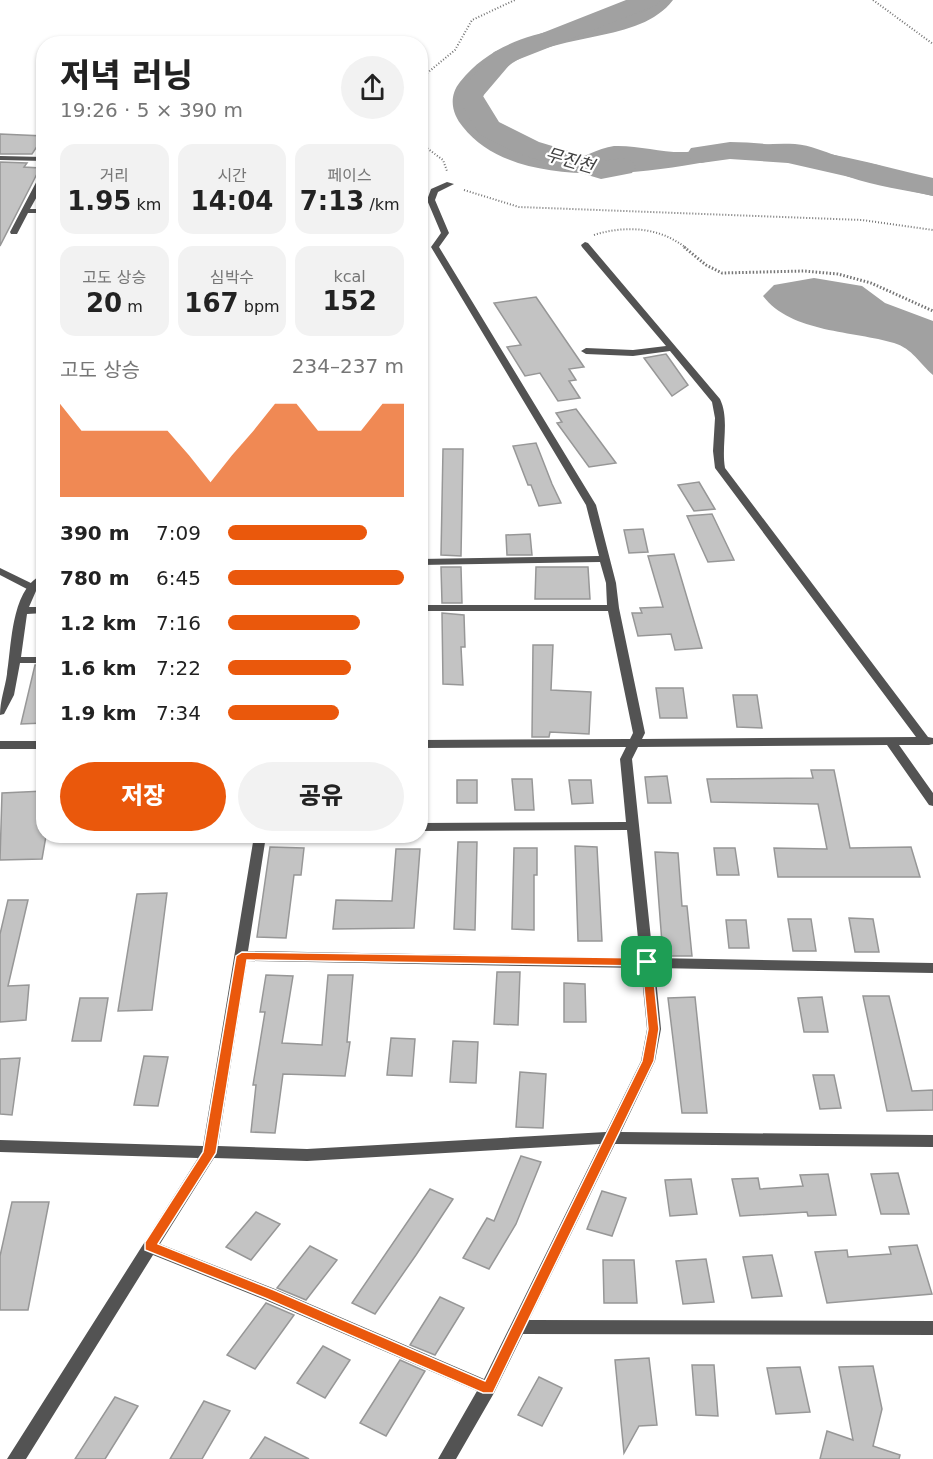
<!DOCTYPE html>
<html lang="ko">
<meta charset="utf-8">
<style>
body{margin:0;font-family:"DejaVu Sans","Noto Sans KR",sans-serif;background:#f2f2f2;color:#222;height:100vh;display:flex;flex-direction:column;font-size:22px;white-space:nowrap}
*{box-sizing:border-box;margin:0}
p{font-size:20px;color:#767676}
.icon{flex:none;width:33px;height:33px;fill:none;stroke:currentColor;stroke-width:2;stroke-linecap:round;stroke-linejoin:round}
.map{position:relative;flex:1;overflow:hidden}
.details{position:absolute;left:36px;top:36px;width:392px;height:807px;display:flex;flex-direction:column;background:#fff;border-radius:24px;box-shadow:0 2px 4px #0004}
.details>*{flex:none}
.pin{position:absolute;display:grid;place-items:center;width:51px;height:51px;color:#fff;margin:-26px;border-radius:12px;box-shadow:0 3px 9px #0006}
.round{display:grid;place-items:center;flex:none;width:63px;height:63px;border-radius:32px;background:#f2f2f2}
.head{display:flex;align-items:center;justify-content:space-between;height:102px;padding:0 24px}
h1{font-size:33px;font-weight:800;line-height:45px}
.stats{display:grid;grid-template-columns:repeat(3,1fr);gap:9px;height:102px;padding:6px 24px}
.stats div{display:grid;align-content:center;border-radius:15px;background:#f2f2f2;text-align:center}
.stats b{font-size:26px;font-weight:800}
.stats small{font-size:16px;font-weight:400}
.stats p{font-size:16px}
.chart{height:168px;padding:12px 24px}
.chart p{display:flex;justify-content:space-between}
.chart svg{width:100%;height:108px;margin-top:6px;fill:#ea580c;opacity:.7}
.button{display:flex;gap:12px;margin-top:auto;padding:12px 24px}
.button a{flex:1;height:69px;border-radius:36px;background:#ea580c;color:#fff;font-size:24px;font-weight:800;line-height:69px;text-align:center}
.button a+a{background:#f2f2f2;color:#222}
ul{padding:0 24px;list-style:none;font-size:20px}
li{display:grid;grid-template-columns:96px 72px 1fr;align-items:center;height:45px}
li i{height:15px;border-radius:8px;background:#ea580c}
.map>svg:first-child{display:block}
.water{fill:#a1a1a1}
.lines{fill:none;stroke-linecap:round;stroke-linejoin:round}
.river{fill:#a1a1a1;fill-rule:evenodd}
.building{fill:#c3c3c3;stroke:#979797;stroke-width:1.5}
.path-far1{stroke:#757575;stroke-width:2;stroke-dasharray:1 2;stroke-linecap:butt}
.path{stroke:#757575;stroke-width:3;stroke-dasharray:1.5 2;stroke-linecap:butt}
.lane{fill:#535353;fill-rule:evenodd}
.street{fill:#535353;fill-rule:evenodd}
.route{fill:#ea580c;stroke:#fff;stroke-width:1.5;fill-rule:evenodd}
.labels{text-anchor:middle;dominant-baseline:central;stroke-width:4.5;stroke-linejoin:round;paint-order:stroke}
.far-water-label{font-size:18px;font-style:italic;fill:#424242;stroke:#fff}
</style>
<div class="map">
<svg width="933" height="1459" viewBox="0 0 933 1459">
<rect width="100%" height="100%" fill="#fff"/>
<g class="water">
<path d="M 649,0 L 673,0 C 636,49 539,27 494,79 C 452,127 521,157 561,160 C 580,162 596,148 614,146 C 638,145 662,153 686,152 C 723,151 758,142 795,144 C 811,145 824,152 838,156 C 851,160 865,162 878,165 C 897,171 915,180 933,188 L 933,196 C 905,190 876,186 849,177 C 827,169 813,152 788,151 C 755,149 725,159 694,164 C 626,176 510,187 463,127 C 452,114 448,97 460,82 C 485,50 522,36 561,29 C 591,23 627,25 649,0 Z"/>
<path d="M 814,278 L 862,286 L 885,303 L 933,321 L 933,375 C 919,363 913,349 894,343 C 855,331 791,333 763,296 L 774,285 Z"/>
</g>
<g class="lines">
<g class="river">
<path d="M 626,0 L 660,0 L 657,5 L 512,62 L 483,96 L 499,122 L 539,142 L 602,161 L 622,158 L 632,161 L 636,167 L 632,173 L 601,179 L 591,176 L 519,154 L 479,134 L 456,95 L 494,52 Z"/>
<path d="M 730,142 C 800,143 865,162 933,178 L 933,196 L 788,163 L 730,159 L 701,163 L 691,160 L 687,154 L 691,148 Z"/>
</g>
</g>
<g class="building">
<path d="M 0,134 L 44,136 L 32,154 L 0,154 Z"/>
<path d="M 0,162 L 27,163 L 24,167 L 40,168 L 0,246 Z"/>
<path d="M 536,297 L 584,367 L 569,369 L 576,380 L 569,381 L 580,398 L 558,401 L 540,373 L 525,376 L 507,347 L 521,345 L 494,303 Z"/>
<path d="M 666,354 L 688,385 L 672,396 L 644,358 Z"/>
<path d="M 576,409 L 616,463 L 589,467 L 557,423 L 562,422 L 556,413 Z"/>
<path d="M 536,443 L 552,484 L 561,503 L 539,506 L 531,485 L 528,485 L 513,446 Z"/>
<path d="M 443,449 L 463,449 L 461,556 L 441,555 Z"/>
<path d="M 699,482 L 715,509 L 694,511 L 678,485 Z"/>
<path d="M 712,514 L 734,560 L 708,562 L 687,516 Z"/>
<path d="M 643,529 L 648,552 L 629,553 L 624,530 Z"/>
<path d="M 530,534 L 532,555 L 507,555 L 506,535 Z"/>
<path d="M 674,554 L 702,648 L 675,650 L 671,634 L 638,636 L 632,613 L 642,613 L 640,608 L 663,607 L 648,556 Z"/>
<path d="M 441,567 L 461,567 L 462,603 L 442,603 Z"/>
<path d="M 536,567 L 588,567 L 590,599 L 535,599 Z"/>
<path d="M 442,613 L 464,615 L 465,647 L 461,647 L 463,685 L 443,684 Z"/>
<path d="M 533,645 L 553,645 L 551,690 L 591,692 L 589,734 L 550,732 L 549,737 L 532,737 Z"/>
<path d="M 35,665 L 44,665 L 44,723 L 21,724 Z"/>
<path d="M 656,688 L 683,688 L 687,718 L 660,718 Z"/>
<path d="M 733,695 L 757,695 L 762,728 L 737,727 Z"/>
<path d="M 811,770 L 834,770 L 850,848 L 911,847 L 920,877 L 778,877 L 774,848 L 827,849 L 818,804 L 711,802 L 707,779 L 813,778 Z"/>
<path d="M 667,776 L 671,803 L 648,803 L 645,777 Z"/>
<path d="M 512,779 L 532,779 L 534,810 L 515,810 Z"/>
<rect x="457" y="780" width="20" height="23"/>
<path d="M 569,780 L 591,780 L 593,803 L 572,804 Z"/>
<path d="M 44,791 L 44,836 L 46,836 L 42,859 L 0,860 L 2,793 Z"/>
<path d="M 458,842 L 477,842 L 475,930 L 454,929 Z"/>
<path d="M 575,846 L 597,847 L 602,941 L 578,941 Z"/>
<path d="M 270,847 L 304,848 L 301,875 L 294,875 L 286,938 L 257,937 Z"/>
<path d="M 514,848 L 537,848 L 537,875 L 534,875 L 534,930 L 512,929 Z"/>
<path d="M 714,848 L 735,848 L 739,875 L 717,875 Z"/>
<path d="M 396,849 L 420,849 L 414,928 L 333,929 L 336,900 L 392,901 Z"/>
<path d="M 655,852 L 678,853 L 682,906 L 687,906 L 692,956 L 663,956 Z"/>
<path d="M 167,893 L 152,1010 L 118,1011 L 137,894 Z"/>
<path d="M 8,900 L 28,900 L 8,986 L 29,985 L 26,1020 L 0,1022 L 0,934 Z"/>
<path d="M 849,918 L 873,919 L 879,952 L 855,952 Z"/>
<path d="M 788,919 L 811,919 L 816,951 L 793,951 Z"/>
<path d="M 726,920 L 746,920 L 749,948 L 729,948 Z"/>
<path d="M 497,972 L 520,972 L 518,1025 L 494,1024 Z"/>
<path d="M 266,975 L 293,976 L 282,1043 L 322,1045 L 328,975 L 353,975 L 347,1042 L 350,1042 L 345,1076 L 283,1074 L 275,1133 L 251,1132 L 256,1085 L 253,1085 L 265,1012 L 260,1012 Z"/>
<path d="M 564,983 L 585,984 L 586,1022 L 564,1022 Z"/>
<path d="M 863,996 L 889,996 L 912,1091 L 933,1090 L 933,1110 L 887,1111 Z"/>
<path d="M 695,997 L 707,1113 L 682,1113 L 668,998 Z"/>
<path d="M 822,997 L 828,1032 L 804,1032 L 798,998 Z"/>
<path d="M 80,998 L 108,998 L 101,1041 L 72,1041 Z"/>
<path d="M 391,1038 L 415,1039 L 412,1076 L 387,1075 Z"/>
<path d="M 453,1041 L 478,1042 L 476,1083 L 450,1082 Z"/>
<path d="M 144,1056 L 168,1057 L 158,1106 L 134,1105 Z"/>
<path d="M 20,1058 L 12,1115 L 0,1114 L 0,1059 Z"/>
<path d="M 520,1072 L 546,1074 L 543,1128 L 516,1127 Z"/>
<path d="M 813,1075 L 834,1075 L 841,1108 L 820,1109 Z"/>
<path d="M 521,1156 L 541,1162 L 516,1224 L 489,1269 L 463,1258 L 487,1218 L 494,1221 Z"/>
<path d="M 898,1173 L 909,1214 L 881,1214 L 871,1174 Z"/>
<path d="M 828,1174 L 836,1215 L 808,1216 L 807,1212 L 740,1216 L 732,1179 L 758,1178 L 760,1189 L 803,1186 L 800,1175 Z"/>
<path d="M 691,1179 L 697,1214 L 670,1216 L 665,1180 Z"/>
<path d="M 430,1189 L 453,1199 L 416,1255 L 375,1314 L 352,1303 Z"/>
<path d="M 602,1191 L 626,1198 L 612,1236 L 587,1229 Z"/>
<path d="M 12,1202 L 49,1202 L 28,1310 L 0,1310 L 0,1256 Z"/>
<path d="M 256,1212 L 280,1224 L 251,1260 L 226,1247 Z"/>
<path d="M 917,1245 L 932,1294 L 827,1303 L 815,1252 L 847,1250 L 848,1257 L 891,1254 L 889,1247 Z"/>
<path d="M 310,1246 L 337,1260 L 306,1300 L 277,1288 Z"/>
<path d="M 772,1255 L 782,1296 L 752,1298 L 743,1257 Z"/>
<path d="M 706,1259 L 714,1302 L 683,1304 L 676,1261 Z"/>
<path d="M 603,1260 L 634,1260 L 637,1303 L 604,1303 Z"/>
<path d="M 440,1297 L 464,1308 L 435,1355 L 410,1345 Z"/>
<path d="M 266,1303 L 294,1315 L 255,1369 L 227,1355 Z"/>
<path d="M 323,1346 L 350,1360 L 325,1398 L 297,1383 Z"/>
<path d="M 649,1358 L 657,1425 L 639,1426 L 624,1453 L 615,1360 Z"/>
<path d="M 400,1360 L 425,1371 L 386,1436 L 360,1423 Z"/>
<path d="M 692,1365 L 714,1365 L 718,1416 L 696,1415 Z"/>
<path d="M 873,1366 L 882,1409 L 873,1446 L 900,1455 L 899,1459 L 820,1459 L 827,1431 L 853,1440 L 839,1367 Z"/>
<path d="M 800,1367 L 810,1412 L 776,1414 L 767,1368 Z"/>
<path d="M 539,1377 L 562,1388 L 542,1426 L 518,1415 Z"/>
<path d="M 115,1397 L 138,1406 L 105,1459 L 75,1459 Z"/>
<path d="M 204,1401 L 230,1411 L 202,1459 L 170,1459 Z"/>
<path d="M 265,1437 L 309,1459 L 250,1459 Z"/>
</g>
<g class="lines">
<g class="path-far1">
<path d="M 873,0 L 933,44"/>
<path d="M 420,79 L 455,50 L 472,20 L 515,0"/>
<path d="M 420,143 L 443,160 L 447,171"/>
<path d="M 464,190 L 519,207 L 862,220 L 933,230"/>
<path d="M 594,235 C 625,225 660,227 686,248"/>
</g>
<path class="path" d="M 684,247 L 706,265 L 722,273 L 804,271 L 838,274 L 871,283 L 933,311"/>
<g class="lane">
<path d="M 0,156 L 44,157 L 44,161 L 0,160 Z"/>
<path d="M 41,173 L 44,173 L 44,184 L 30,209 L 44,209 L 44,213 L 28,213 L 17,234 L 11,234 L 10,232 Z"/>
<path d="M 0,568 L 35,585 L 36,587 L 31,590 L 27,589 L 0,575 Z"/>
</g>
<g class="street">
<path d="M 447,182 L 454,184 L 438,192 L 435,200 L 449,233 L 439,247 L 596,505 L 616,583 L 619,608 L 645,733 L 642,739 L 916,737 L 715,468 L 713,451 L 715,418 L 712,402 L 670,351 L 633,356 L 586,354 L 581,351 L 586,348 L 633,350 L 666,346 L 582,247 L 581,245 L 585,242 L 588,243 L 720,399 C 730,420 721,445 725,468 L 928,737 L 933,738 L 933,744 L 929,745 L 899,745 L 933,793 L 933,806 L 929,805 L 887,745 L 638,747 L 632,759 L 653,958 L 933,963 L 933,973 L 655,968 L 661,1029 L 655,1061 L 621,1132 L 933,1135 L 933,1147 L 615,1144 L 529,1320 L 933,1321 L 933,1335 L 523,1334 L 494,1393 L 456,1459 L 438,1459 L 477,1391 L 263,1299 L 153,1255 L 26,1459 L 7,1459 L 198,1158 L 0,1152 L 0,1140 L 203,1146 L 254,836 L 266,836 L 248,951 L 640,958 L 627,830 L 420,831 L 420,823 L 626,822 L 620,759 L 626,747 L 420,748 L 420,740 L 630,739 L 633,733 L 608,611 L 420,611 L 420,605 L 607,605 L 606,583 L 600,562 L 420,565 L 420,559 L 599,556 L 586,505 L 431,247 L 441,233 L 427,200 L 431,189 ZM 247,961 L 641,968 L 647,1029 L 641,1061 L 606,1132 L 307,1149 L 218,1146 ZM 600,1144 L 484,1379 L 275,1289 L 160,1244 L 214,1158 L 307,1161 Z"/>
<path d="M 44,574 L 44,584 L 36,591 L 29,607 L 44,607 L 44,613 L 27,614 L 21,657 L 44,657 L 44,663 L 20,663 L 14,695 L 4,714 L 0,715 C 0,700 5,688 7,674 C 12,644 11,587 44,574 Z"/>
<rect x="0" y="741" width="44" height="8"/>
</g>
</g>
<path class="route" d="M 242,952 L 647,958 L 652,962 L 659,1029 L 654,1061 L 493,1393 L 483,1393 L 265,1298 L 145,1250 L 145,1242 L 203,1152 L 236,956 ZM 247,960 L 642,966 L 648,1029 L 642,1061 L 485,1381 L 274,1290 L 158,1244 L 216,1153 Z"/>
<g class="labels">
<g class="far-water-label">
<text transform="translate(570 160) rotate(16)">무진천</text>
</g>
</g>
</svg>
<div class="pin" style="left:647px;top:962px;background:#1e9e55"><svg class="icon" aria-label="arrive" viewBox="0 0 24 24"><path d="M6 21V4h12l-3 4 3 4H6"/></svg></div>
<section class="details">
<div class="head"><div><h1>저녁 러닝</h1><p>19:26 · 5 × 390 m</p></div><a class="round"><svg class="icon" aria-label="share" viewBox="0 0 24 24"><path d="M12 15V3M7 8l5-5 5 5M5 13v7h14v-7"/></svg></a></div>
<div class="stats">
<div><p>거리</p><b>1.95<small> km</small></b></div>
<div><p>시간</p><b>14:04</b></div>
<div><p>페이스</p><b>7:13<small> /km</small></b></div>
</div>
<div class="stats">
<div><p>고도 상승</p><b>20<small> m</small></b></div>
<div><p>심박수</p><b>167<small> bpm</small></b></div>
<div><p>kcal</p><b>152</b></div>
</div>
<div class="chart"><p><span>고도 상승</span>234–237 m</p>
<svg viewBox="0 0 160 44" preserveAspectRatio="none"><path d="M0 44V6L10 17L20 17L30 17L40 17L50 17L60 27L70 38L80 27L90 17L100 6L110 6L120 17L130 17L140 17L150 6L160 6V44z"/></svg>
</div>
<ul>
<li><b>390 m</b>7:09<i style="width:79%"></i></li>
<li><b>780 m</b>6:45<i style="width:100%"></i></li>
<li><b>1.2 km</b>7:16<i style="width:75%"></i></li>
<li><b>1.6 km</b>7:22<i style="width:70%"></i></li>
<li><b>1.9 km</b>7:34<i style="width:63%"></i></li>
</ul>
<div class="button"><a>저장</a><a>공유</a></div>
</section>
</div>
